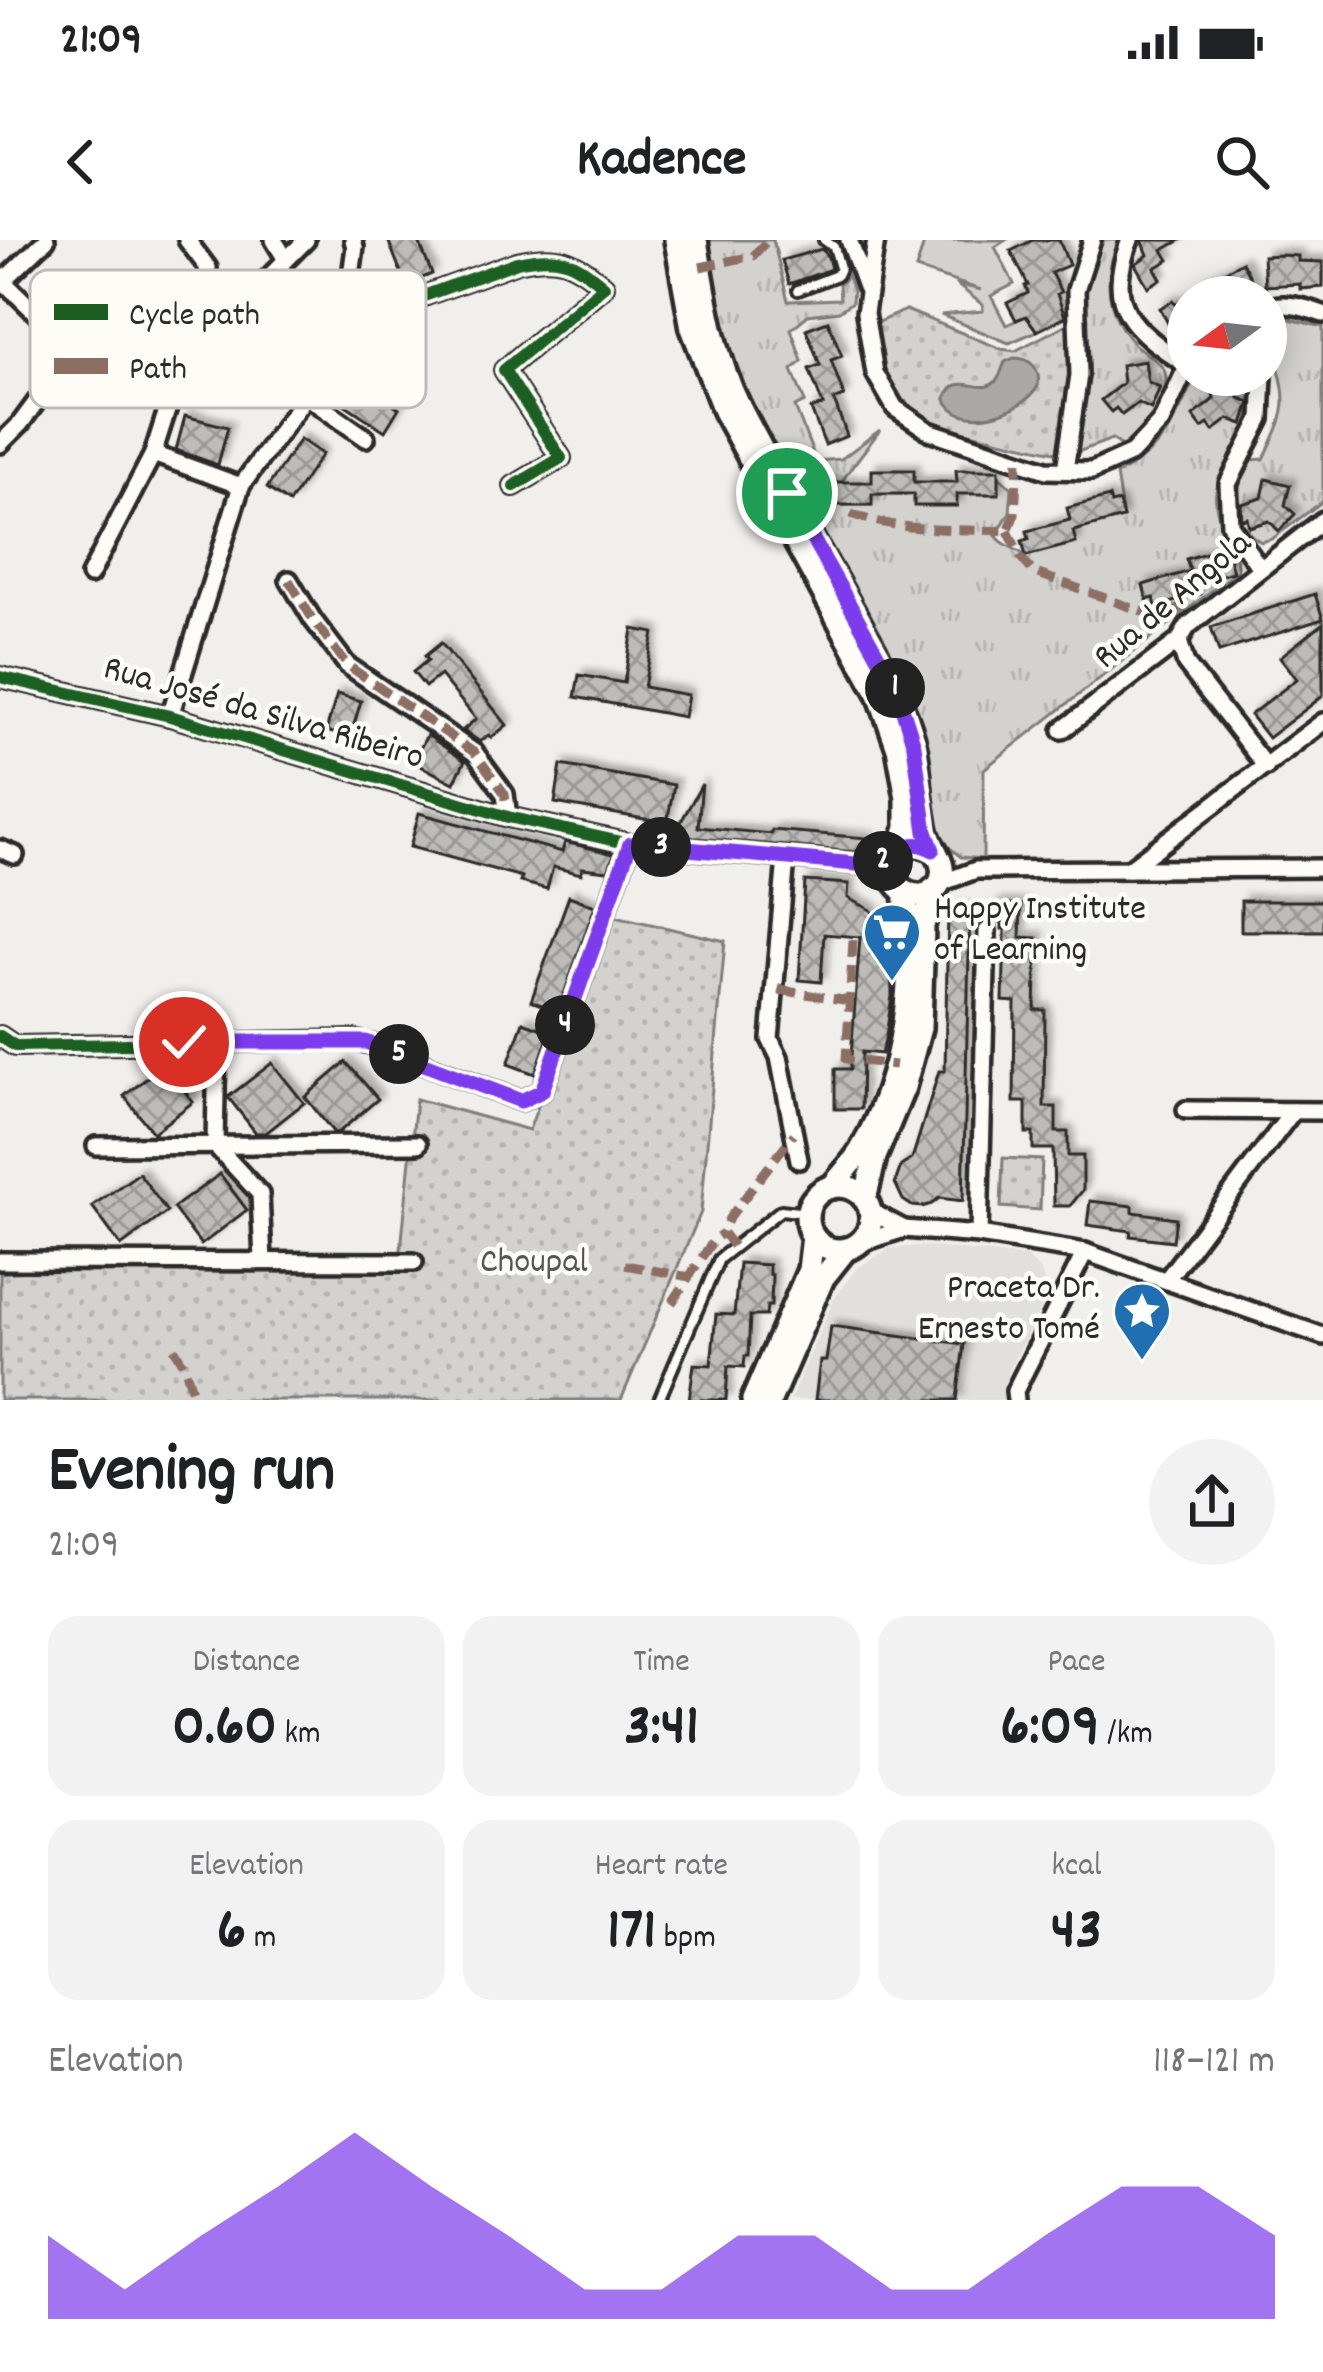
<!DOCTYPE html>
<meta charset="utf-8">
<style>
body{margin:0;font-family:Dekko,sans-serif;background:#f2f2f2;color:#202124;height:100vh;display:flex;flex-direction:column;font-size:45px;white-space:nowrap}
*{box-sizing:border-box;margin:0}
p{font-size:39px;color:#757577}
.icon{flex:none;width:66px;height:66px;fill:none;stroke:currentColor;stroke-width:2;stroke-linecap:round;stroke-linejoin:round}
.map{position:relative;height:1160px;overflow:hidden}
.details{display:flex;flex-direction:column;background:#fff;flex:1}
.details>*{flex:none}
.needle{width:78px;rotate:255deg}
.buttons{position:absolute;left:1167px;top:36px;display:grid;gap:24px}
.buttons a{display:grid;place-items:center;width:120px;height:120px;border-radius:50%;background:#fff;box-shadow:0 6px 30px #0003;font-size:60px}
.pin{position:absolute;display:grid;place-items:center;width:102px;height:102px;color:#fff;margin:-51px;border:6px solid #fff;border-radius:50%;box-shadow:0 3px 12px #0007}
.km{position:absolute;width:60px;height:60px;margin:-30px;border-radius:50%;background:#222;color:#fff;font-size:33px;line-height:60px;text-align:center}
.round{display:grid;place-items:center;flex:none;width:126px;height:126px;border-radius:63px;background:#f2f2f2}
.overview{display:flex;align-items:center;justify-content:space-between;height:204px;padding:0 48px}
h1{font-size:66px;font-weight:700;line-height:90px}
.stats{display:grid;grid-template-columns:repeat(3,1fr);gap:18px;height:204px;padding:12px 48px}
.stats div{display:grid;align-content:center;border-radius:30px;background:#f2f2f2;text-align:center}
.stats b{font-size:60px;font-weight:700}
.stats small{font-size:33px;font-weight:400}
.stats p{font-size:33px}
.chart{height:336px;padding:24px 48px}
.chart p{display:flex;justify-content:space-between}
.chart svg{width:100%;height:216px;margin-top:12px;fill:#7c3aed;opacity:.7}
.status{display:flex;justify-content:space-between;align-items:center;height:84px;padding:0 60px;background:#fff;direction:ltr}
.status svg{height:33px;fill:currentColor}
header{display:flex;justify-content:space-between;align-items:center;height:156px;padding:0 48px;background:#fff;font-size:54px;font-weight:700}
.map>svg:first-child{display:block}
.built{fill:#e1e0dc}
.grass{fill:url(#grass-tufts);stroke:#7f7e7d;stroke-width:3}
.park{fill:url(#park-dots);stroke:#7f7e7d;stroke-width:3}
.garden{fill:#d3d2cf;stroke:#7f7e7d;stroke-width:3}
.water{fill:#aaa9a7;stroke:#777775;stroke-width:3}
.building{fill:url(#building-cross-hatch);stroke:#2b2b2b;stroke-width:3;filter:url(#shadow)}
.lines{fill:none;stroke-linecap:round;stroke-linejoin:round}
.lane-casing{stroke:#2b2b2b;stroke-width:16}
.street-casing{stroke:#2b2b2b;stroke-width:24}
.secondary-casing{stroke:#2b2b2b;stroke-width:30}
.lane{stroke:#fdfcf7;stroke-width:8}
.street{stroke:#fdfcf7;stroke-width:15}
.secondary{stroke:#fdfcf7;stroke-width:21}
.quiet{stroke:#8d6e63;stroke-width:9;stroke-dasharray:18 9;stroke-linecap:butt}
.cycleway-casing{stroke:#fdfcf7;stroke-width:20}
.cycleway{stroke:#1b5e20;stroke-width:12}
.route-casing{stroke:#fff;stroke-width:24}
.route{stroke:#7c3aed;stroke-width:15}
.labels{text-anchor:middle;dominant-baseline:central;stroke-width:9;stroke-linejoin:round;paint-order:stroke}
.street-label{font-size:36px;fill:#2b2b2b;stroke:#fdfcf7}
.poi-label{font-size:36px;fill:#2b2b2b;stroke:#fdfcf7;text-anchor:start}
.park-label{font-size:36px;fill:#555554;stroke:#fdfcf7}
.key{fill:#fdfcf7;stroke:#bebdba;stroke-width:3}
.key-label{font-size:33px;fill:#2b2b2b}
</style>
<div class="status"><b>21:09</b><svg viewBox="0 0 49 12"><path d="M0 12V9h3v3zM5 12V6h3v6zM10 12V3h3v9zM15 12V0h3v12zM26 1h20v11H26zM47 4h2v5h-2z"/></svg></div>
<header><svg class="icon" aria-label="back" viewBox="0 0 24 24"><path d="M15 5l-7 7 7 7"/></svg>Kadence<svg class="icon" aria-label="search" viewBox="0 0 24 24"><circle cx="10" cy="10" r="6"/><path d="M15 15l6 6"/></svg></header>
<div class="map">
<svg width="1323" height="1160" viewBox="0 0 1323 1160">
<defs>
<pattern id="grass-tufts" width="24" height="20" patternUnits="userSpaceOnUse" patternTransform="scale(3)"><rect width="24" height="20" fill="#d3d2cf"/><path d="M3 7l-1-3M5 7V3M7 7l1-3M15 17l-1-3M17 17v-4M19 17l1-3" fill="none" stroke="#b5b4b2"/></pattern>
<pattern id="park-dots" width="8" height="8" patternUnits="userSpaceOnUse" patternTransform="scale(3)"><rect width="8" height="8" fill="#d3d2cf"/><path d="M2 2h.1M6 6h.1" fill="none" stroke="#b5b4b2" stroke-width="1.8" stroke-linecap="round"/></pattern>
<pattern id="building-cross-hatch" width="8" height="8" patternUnits="userSpaceOnUse" patternTransform="scale(3)"><rect width="8" height="8" fill="#bdbcb8"/><path d="M0 0l8 8M0 8l8-8" fill="none" stroke="#9a9996"/></pattern>
<filter id="shadow"><feDropShadow dx="5.5" dy="-5.5" stdDeviation="3" flood-color="#0004"/></filter>
</defs>
<rect width="100%" height="100%" fill="#f0efeb"/>
<filter id="ink" filterUnits="userSpaceOnUse"><feTurbulence type="fractalNoise" baseFrequency=".00833" numOctaves="2"/><feDisplacementMap in="SourceGraphic" scale="24" xChannelSelector="R" yChannelSelector="G"/><feConvolveMatrix kernelMatrix="1 2 1 2 8 2 1 2 1" color-interpolation-filters="sRGB"/></filter>
<g filter="url(#ink)">
<path class="built" d="M 925,1006 L 1027,1017 L 1041,1031 L 1047,1049 L 1045,1061 L 1009,1129 L 1003,1160 L 790,1160 L 834,1059 L 856,1029 L 890,1008 Z"/>
<g class="grass">
<path d="M 708,0 L 773,0 L 788,61 L 840,59 L 839,44 L 845,39 L 845,29 L 853,50 L 852,62 L 839,71 L 808,75 L 791,89 L 802,121 L 792,130 L 805,162 L 795,167 L 816,221 L 841,219 L 880,190 L 846,235 L 830,265 L 871,265 L 872,254 L 957,254 L 999,236 L 1012,248 L 1010,272 L 1001,287 L 993,289 C 997,304 1014,307 1026,316 L 1075,303 L 1073,291 L 1123,278 L 1116,235 C 1165,210 1174,182 1196,135 L 1249,137 C 1256,177 1244,191 1228,226 C 1224,233 1218,243 1216,251 C 1211,282 1240,303 1237,331 L 984,529 L 983,619 L 961,617 L 941,601 L 930,530 L 908,457 L 791,241 L 731,120 L 710,34 Z"/>
<path d="M 1102,0 L 1120,0 C 1101,34 1107,75 1134,104 C 1143,112 1157,119 1163,128 C 1177,151 1140,195 1122,206 L 1112,199 L 1078,212 L 1076,210 L 1086,122 L 1084,52 Z"/>
<path d="M 1281,77 L 1323,87 L 1323,261 L 1272,299 L 1261,302 C 1228,282 1234,250 1250,220 L 1264,219 C 1285,174 1291,164 1275,116 L 1266,114 L 1266,84 Z"/>
</g>
<g class="park">
<path d="M 906,70 L 1001,109 L 1015,111 L 1071,82 L 1070,153 L 1060,209 L 1054,212 L 925,183 L 902,167 L 887,141 L 874,84 Z"/>
<path d="M 611,675 L 725,701 L 701,972 L 621,1160 L 0,1160 L 0,1033 L 61,1029 L 399,1030 L 416,859 L 529,890 Z"/>
<path d="M 1003,918 L 1042,920 L 1040,970 L 1001,967 Z"/>
</g>
<path class="garden" d="M 925,0 L 1006,0 L 995,7 L 1014,44 L 991,56 L 1006,85 L 1026,76 L 1037,91 L 1009,103 L 941,75 L 983,71 L 983,65 L 956,44 L 981,50 L 916,29 Z"/>
<path class="water" d="M 1014,118 C 1031,118 1041,129 1038,146 C 1024,173 959,193 945,158 C 958,128 982,159 997,140 C 1001,135 1002,128 1005,122 Z"/>
<g class="building">
<path d="M 388,0 L 418,0 L 432,34 L 406,45 Z"/>
<path d="M 1033,0 L 1059,0 L 1069,25 L 1051,33 L 1061,52 L 1057,54 L 1065,77 L 1037,91 L 1026,76 L 1016,80 L 1007,63 L 1028,53 L 1025,46 L 1028,45 L 1011,11 Z"/>
<path d="M 1142,0 L 1181,0 L 1163,10 L 1169,20 L 1155,28 L 1161,39 L 1148,47 L 1135,24 L 1148,15 Z"/>
<path d="M 822,9 L 828,17 L 831,29 L 789,44 L 782,20 Z"/>
<path d="M 1281,15 L 1298,16 L 1298,21 L 1323,22 L 1323,47 L 1300,49 L 1300,44 L 1265,46 L 1263,16 Z"/>
<path d="M 1242,22 L 1257,50 L 1243,57 L 1188,57 L 1188,88 L 1174,95 L 1160,68 L 1173,61 L 1175,64 L 1202,49 L 1200,45 Z"/>
<path d="M 828,81 L 842,116 L 831,120 L 844,156 L 834,160 L 847,196 L 825,205 L 811,169 L 823,165 L 809,129 L 820,125 L 806,89 Z"/>
<path d="M 1145,121 L 1148,142 L 1160,147 L 1151,169 L 1138,163 L 1122,175 L 1116,168 L 1111,172 L 1101,160 L 1123,143 L 1121,125 Z"/>
<path d="M 350,135 L 399,168 L 385,191 L 335,158 Z"/>
<path d="M 1235,137 L 1239,158 L 1250,162 L 1243,184 L 1229,179 L 1213,191 L 1208,184 L 1202,188 L 1193,176 L 1214,159 L 1211,141 Z"/>
<path d="M 185,176 L 228,187 L 218,225 L 176,210 Z"/>
<path d="M 300,199 L 322,214 L 289,263 L 267,248 Z"/>
<path d="M 872,230 L 914,230 L 914,242 L 957,242 L 956,230 L 999,230 L 999,254 L 957,254 L 957,266 L 914,266 L 914,254 L 872,254 L 872,265 L 830,265 L 830,242 L 872,242 Z"/>
<path d="M 1266,239 L 1290,245 L 1285,265 L 1295,274 L 1279,291 L 1269,281 L 1249,287 L 1247,278 L 1242,280 L 1241,264 L 1262,258 Z"/>
<path d="M 1109,257 L 1111,264 L 1119,262 L 1123,278 L 1073,291 L 1076,303 L 1026,316 L 1022,301 L 1029,299 L 1027,291 L 1070,280 L 1067,268 Z"/>
<path d="M 1226,307 L 1233,332 L 1197,342 L 1200,354 L 1156,367 L 1154,358 L 1147,360 L 1143,345 L 1190,331 L 1186,319 Z"/>
<path d="M 1315,354 L 1323,379 L 1219,412 L 1211,387 Z"/>
<path d="M 1323,383 L 1323,456 L 1268,498 L 1250,475 L 1297,439 L 1280,417 Z"/>
<path d="M 633,389 L 654,393 L 644,447 L 688,455 L 684,477 L 575,457 L 579,435 L 624,443 Z"/>
<path d="M 441,403 L 507,485 L 491,498 L 489,495 L 480,502 L 463,490 L 476,479 L 440,435 L 425,447 L 413,432 L 428,420 L 425,416 Z"/>
<path d="M 337,454 L 361,461 L 350,498 L 326,491 Z"/>
<path d="M 427,495 L 465,521 L 454,543 L 413,522 Z"/>
<path d="M 561,525 L 674,545 L 667,583 L 555,563 Z"/>
<path d="M 702,544 L 698,587 L 771,594 L 772,590 L 868,598 L 867,613 L 673,596 Z"/>
<path d="M 419,573 L 562,612 L 565,602 L 614,614 L 608,631 L 582,628 L 581,634 L 553,627 L 547,649 L 520,642 L 522,637 L 410,607 Z"/>
<path d="M 805,641 L 849,644 L 848,658 L 871,670 L 883,687 L 891,714 L 892,756 L 886,796 L 881,814 L 862,812 L 861,869 L 835,869 L 835,829 L 850,829 L 860,697 L 824,694 L 821,742 L 799,740 Z"/>
<path d="M 569,656 L 595,666 L 558,771 L 531,761 Z"/>
<rect x="1241" y="661" width="82" height="30"/>
<path d="M 993,665 L 1021,665 L 1020,697 L 1037,698 L 1035,770 L 1045,770 L 1044,867 L 1056,867 L 1056,892 L 1068,892 L 1068,916 L 1083,916 L 1083,950 L 1070,966 L 1054,966 L 1053,909 L 1033,909 L 1033,893 L 1026,893 L 1026,862 L 1014,862 L 1015,762 L 1003,761 L 1005,689 L 1002,689 L 1002,682 L 993,681 Z"/>
<path d="M 948,670 L 970,670 L 963,961 L 939,958 L 932,964 L 922,967 L 912,966 L 903,960 L 895,943 L 901,926 L 912,919 L 939,831 L 945,831 Z"/>
<path d="M 523,782 L 550,792 L 535,834 L 508,824 Z"/>
<path d="M 346,822 L 378,859 L 339,892 L 334,893 L 305,857 Z"/>
<path d="M 272,823 L 304,863 L 266,893 L 256,893 L 228,857 Z"/>
<path d="M 164,825 L 193,862 L 153,893 L 124,856 Z"/>
<path d="M 139,933 L 167,972 L 121,1006 L 92,966 Z"/>
<path d="M 220,934 L 247,970 L 201,1005 L 173,968 Z"/>
<path d="M 1090,961 L 1133,966 L 1133,972 L 1176,978 L 1173,1001 L 1130,996 L 1131,991 L 1087,985 Z"/>
<path d="M 739,1023 L 769,1025 L 769,1034 L 772,1035 L 771,1066 L 767,1066 L 766,1076 L 750,1076 L 748,1116 L 745,1116 L 744,1127 L 728,1126 L 726,1160 L 689,1160 L 694,1124 L 711,1125 L 716,1074 L 734,1075 Z"/>
<path d="M 831,1086 L 964,1104 L 957,1160 L 815,1160 L 820,1121 L 826,1121 Z"/>
</g>
<g class="lines">
<g class="lane-casing">
<g id="lane">
<path d="M 798,50 L 837,35 L 840,28 L 834,7 L 824,0"/>
<path d="M 659,1160 L 719,1019 L 781,970 L 807,973"/>
</g>
</g>
<g class="street-casing">
<g id="street">
<path d="M 274,0 L 285,18"/>
<path d="M 849,0 L 866,47"/>
<path d="M 876,0 L 865,73 L 875,133 L 895,168 L 929,191 L 1046,230 L 1092,231 L 1132,213 L 1161,182 L 1188,124"/>
<path d="M 1130,0 C 1103,68 1134,89 1186,125"/>
<path d="M 0,44 L 46,0"/>
<path d="M 202,61 L 236,55 L 264,42 L 306,0"/>
<path d="M 1266,69 C 1282,60 1306,68 1323,74"/>
<path d="M 344,85 L 517,22 C 558,13 572,19 604,46 L 504,130 L 561,218 L 514,246"/>
<path d="M 306,156 L 366,198"/>
<path d="M 0,204 L 20,184 L 51,142 L 54,117 L 46,83 L 3,41"/>
<path d="M 153,214 L 241,246"/>
<path d="M 1065,230 L 1079,135 L 1076,50 L 1092,0"/>
<path d="M 1260,328 L 1230,285 L 1228,244 L 1261,179 L 1263,135"/>
<path d="M 90,335 L 153,214 L 202,61 L 208,28 L 187,0"/>
<path d="M 289,340 L 313,380 L 347,425 L 475,513 L 505,554 L 508,577"/>
<path d="M 1179,401 L 1186,424 L 1266,527"/>
<path d="M 0,437 L 170,476 L 508,577 L 630,604 L 867,625 L 894,618"/>
<path d="M 170,476 L 241,246 L 306,156 L 344,85 L 355,7 L 353,0"/>
<path d="M 1062,490 L 1179,401 L 1188,386 L 1323,280"/>
<path d="M 0,609 L 15,615"/>
<path d="M 786,618 L 770,799 L 779,817 L 799,920"/>
<path d="M 1129,629 L 1323,482"/>
<path d="M 938,644 L 976,630 L 1323,628"/>
<path d="M 0,796 L 15,806 L 353,800 L 375,805 L 521,861 L 542,851 L 630,604"/>
<path d="M 217,802 L 215,905 L 260,954 L 263,1021"/>
<path d="M 1186,870 L 1323,871"/>
<path d="M 96,906 L 418,904"/>
<path d="M 870,971 L 904,989"/>
<path d="M 979,995 L 987,691"/>
<path d="M 857,1004 L 904,989 L 979,995 L 1085,1012 L 1323,1096"/>
<path d="M 0,1021 L 414,1022"/>
<path d="M 1167,1039 L 1293,871"/>
<path d="M 1016,1160 L 1015,1151 L 1085,1012"/>
</g>
</g>
<g class="secondary-casing">
<g id="secondary">
<path d="M 676,0 L 692,88 L 724,171 L 879,454 L 898,508 L 907,558 L 907,587 L 900,610"/>
<path d="M 696,0 C 705,57 714,116 740,168 C 775,237 815,303 852,370 C 876,413 901,454 914,503 C 921,532 918,564 927,594 C 930,605 940,615 942,627 C 947,660 900,667 891,631 L 896,614 C 907,603 920,601 933,610"/>
<circle cx="839" cy="978" r="32"/>
<path d="M 832,947 C 841,935 853,923 861,910 C 905,834 916,738 905,653"/>
<path d="M 865,959 L 875,917 L 904,847 L 920,788 L 923,686 L 933,649"/>
<path d="M 753,1160 L 809,1030 L 813,996"/>
<path d="M 770,1160 L 823,1038 L 846,1009"/>
</g>
</g>
<use href="#lane" class="lane"/>
<use href="#street" class="street"/>
<use href="#secondary" class="secondary"/>
<g class="quiet">
<path d="M 700,27 L 753,16 L 765,3"/>
<path d="M 851,274 C 900,292 956,289 1008,291 L 1015,274 L 1018,221"/>
<path d="M 1008,291 L 1022,319 L 1033,332 L 1155,376 L 1184,367"/>
<path d="M 289,340 L 313,380 L 347,425 L 475,513 L 505,554 L 508,577"/>
<path d="M 853,700 L 846,819 L 895,825"/>
<path d="M 796,753 L 775,747 L 780,750 L 850,761"/>
<path d="M 733,1006 L 723,993 L 729,978 L 794,894"/>
<path d="M 625,1025 L 690,1037"/>
<path d="M 672,1063 L 714,999 L 723,993"/>
<path d="M 174,1108 L 184,1125 L 195,1160"/>
</g>
<g class="cycleway-casing">
<g id="cycleway">
<path d="M 344,85 L 517,22 C 558,13 572,19 604,46 L 504,130 L 561,218 L 514,246"/>
<path d="M 0,437 L 170,476 L 508,577 L 630,604 L 867,625 L 894,618"/>
<path d="M 0,796 L 15,806 L 353,800 L 375,805 L 521,861 L 542,851 L 630,604"/>
</g>
</g>
<use href="#cycleway" class="cycleway"/>
</g>
</g>
<g class="lines" filter="url(#ink)">
<g class="route-casing">
<path id="route" d="M 184,802 L 366,802 L 521,861 L 542,851 L 630,604 L 867,625 C 874,623 881,622 887,620 C 907,612 907,596 933,610 L 926,592 L 914,505 L 895,446 L 787,253"/>
</g>
<use href="#route" class="route"/>
</g>
<defs>
<g id="supermarket-pin" transform="scale(3)"><path d="M0 17L-7.5 6A9.5 9.5 0 1 1 7.5 6Z" fill="#1f6fb2" stroke="#fdfcf7"/><path d="M-6-5.5h2.5l.6 2H6L4.5 2H-2.5L-4.4-4H-6ZM-1.5 3.2a1.3 1.3 0 1 0 .1 0ZM3 3.2a1.3 1.3 0 1 0 .1 0Z" fill="#fff"/></g>
<g id="sight-pin" transform="scale(3)"><path d="M0 17L-7.5 6A9.5 9.5 0 1 1 7.5 6Z" fill="#1f6fb2" stroke="#fdfcf7"/><path d="M0-6L1.8-2.2L6-1.7L2.9 1.2L3.7 5.4L0 3.3L-3.7 5.4L-2.9 1.2L-6-1.7L-1.8-2.2Z" fill="#fff"/></g>
</defs>
<g fill-rule="evenodd">
<use href="#supermarket-pin" x="892" y="692"/>
<use href="#sight-pin" x="1142" y="1071"/>
</g>
<g class="labels">
<g class="street-label">
<text transform="translate(1174 362) rotate(-40)">Rua de Angola</text>
<text transform="translate(263 475) rotate(16)">Rua José da Silva Ribeiro</text>
</g>
<g class="poi-label">
<text x="934" y="671">Happy Institute<tspan x="934" dy="41">of Learning</tspan></text>
<text x="1100" y="1050" text-anchor="end">Praceta Dr.<tspan x="1100" dy="41">Ernesto Tomé</tspan></text>
</g>
<g class="park-label">
<text x="534" y="1024">Choupal</text>
</g>
</g>
<rect x="30" y="30" width="396" height="138" rx="18" class="key"/>
<rect x="54" y="64" width="54" height="16" fill="#1b5e20"/>
<rect x="54" y="118" width="54" height="16" fill="#8d6e63"/>
<g class="key-label">
<text x="129" y="84">Cycle path</text>
<text x="129" y="138">Path</text>
</g>
</svg>
<div class="buttons">
<a><svg class="needle" viewBox="-14 -14 28 28"><path d="M0-13l5 13h-10z" fill="#e53935"/><path d="M0 13l5-13h-10z" fill="#757577"/></svg></a>
</div>
<div class="pin" style="left:787px;top:253px;background:#1e9e55"><svg class="icon" aria-label="arrive" viewBox="0 0 24 24"><path d="M6 21V4h12l-3 4 3 4H6"/></svg></div>
<div class="pin" style="left:184px;top:802px;background:#d93025"><svg class="icon" aria-label="check" viewBox="0 0 24 24"><path d="M5 12l5 5 9-10"/></svg></div>
<b class="km" style="left:895px;top:448px">1</b>
<b class="km" style="left:883px;top:621px">2</b>
<b class="km" style="left:661px;top:607px">3</b>
<b class="km" style="left:565px;top:785px">4</b>
<b class="km" style="left:399px;top:814px">5</b>
</div>
<section class="details">
<div class="overview"><div><h1>Evening run</h1><p>21:09</p></div><a class="round"><svg class="icon" aria-label="share" viewBox="0 0 24 24"><path d="M12 15V3M7 8l5-5 5 5M5 13v7h14v-7"/></svg></a></div>
<div class="stats">
<div><p>Distance</p><b>0.60<small> km</small></b></div>
<div><p>Time</p><b>3:41</b></div>
<div><p>Pace</p><b>6:09<small> /km</small></b></div>
</div>
<div class="stats">
<div><p>Elevation</p><b>6<small> m</small></b></div>
<div><p>Heart rate</p><b>171<small> bpm</small></b></div>
<div><p>kcal</p><b>43</b></div>
</div>
<div class="chart"><p><span>Elevation</span>118–121 m</p>
<svg viewBox="0 0 160 44" preserveAspectRatio="none"><path d="M0 44V27L10 38L20 27L30 17L40 6L50 17L60 27L70 38L80 38L90 27L100 27L110 38L120 38L130 27L140 17L150 17L160 27V44z"/></svg>
</div>
</section>
